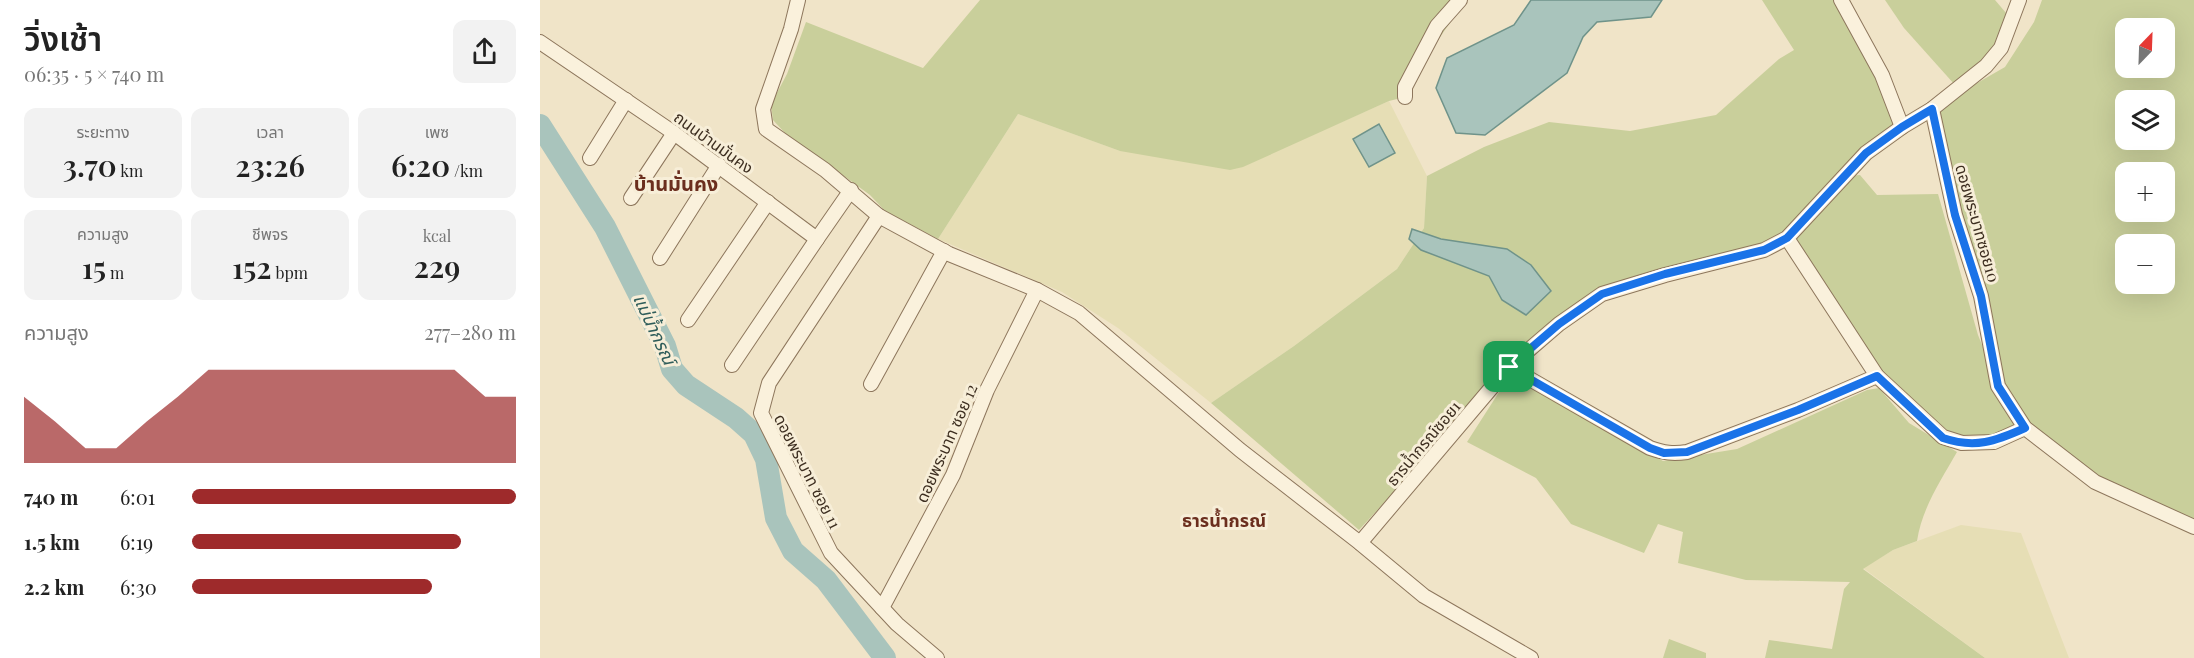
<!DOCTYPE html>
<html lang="th">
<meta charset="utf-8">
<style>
body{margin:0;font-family:"Playfair Display","Noto Sans Thai",serif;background:#f2f2f2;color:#222;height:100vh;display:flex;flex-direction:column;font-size:22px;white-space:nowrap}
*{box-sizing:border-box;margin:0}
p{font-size:20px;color:#767676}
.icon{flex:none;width:33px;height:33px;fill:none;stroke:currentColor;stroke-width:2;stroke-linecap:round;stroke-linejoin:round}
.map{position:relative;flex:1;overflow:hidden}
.sheet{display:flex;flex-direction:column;background:#fff;width:540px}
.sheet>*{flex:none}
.needle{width:39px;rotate:23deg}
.buttons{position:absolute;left:1575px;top:18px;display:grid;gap:12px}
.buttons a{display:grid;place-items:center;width:60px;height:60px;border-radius:12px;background:#fff;box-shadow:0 6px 24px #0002;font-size:30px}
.pin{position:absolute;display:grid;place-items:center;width:51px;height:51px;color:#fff;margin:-26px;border-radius:12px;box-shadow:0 3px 9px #0006}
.round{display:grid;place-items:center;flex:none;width:63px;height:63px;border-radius:12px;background:#f2f2f2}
.head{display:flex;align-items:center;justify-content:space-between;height:102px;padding:0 24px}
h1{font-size:33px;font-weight:600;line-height:45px}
.stats{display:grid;grid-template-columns:repeat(3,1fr);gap:9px;height:102px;padding:6px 24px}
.stats div{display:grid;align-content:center;border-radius:12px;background:#f2f2f2;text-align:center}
.stats b{font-size:30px;font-weight:600}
.stats small{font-size:16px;font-weight:400}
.stats p{font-size:16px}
.chart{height:168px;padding:12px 24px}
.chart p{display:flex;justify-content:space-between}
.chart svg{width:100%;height:108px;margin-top:6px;fill:#9e2a2b;opacity:.7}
ul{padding:0 24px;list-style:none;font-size:20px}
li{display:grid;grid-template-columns:96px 72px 1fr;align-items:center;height:45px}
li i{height:15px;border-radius:8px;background:#9e2a2b}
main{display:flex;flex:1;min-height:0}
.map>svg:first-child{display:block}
.farmland{fill:#e6deb5}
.green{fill:#c9cf9b;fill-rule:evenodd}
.water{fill:#a9c4bc;stroke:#6f938a;stroke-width:1.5}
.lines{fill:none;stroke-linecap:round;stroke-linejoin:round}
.river{stroke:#a9c4bc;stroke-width:22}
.minor-casing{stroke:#8d765c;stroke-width:16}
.minor{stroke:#faf1dc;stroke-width:14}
.route-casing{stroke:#fff;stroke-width:12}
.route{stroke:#1a73e8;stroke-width:8}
.labels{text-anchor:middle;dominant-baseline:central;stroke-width:6;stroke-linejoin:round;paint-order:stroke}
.street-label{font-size:16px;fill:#3d2e20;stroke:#f7eed8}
.water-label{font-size:18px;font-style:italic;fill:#2f5d5a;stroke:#f7eed8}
.neighbourhood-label{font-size:18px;font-weight:bold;fill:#6b2e1e;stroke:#f7eed8}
.quarter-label{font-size:20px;font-weight:bold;fill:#6b2e1e;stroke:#f7eed8}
</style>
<main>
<section class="sheet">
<div class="head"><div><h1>วิ่งเช้า</h1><p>06:35 · 5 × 740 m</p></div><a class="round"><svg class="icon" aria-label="share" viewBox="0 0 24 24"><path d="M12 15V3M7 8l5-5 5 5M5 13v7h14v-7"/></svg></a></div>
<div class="stats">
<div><p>ระยะทาง</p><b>3.70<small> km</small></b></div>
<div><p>เวลา</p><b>23:26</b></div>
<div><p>เพซ</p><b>6:20<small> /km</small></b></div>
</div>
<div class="stats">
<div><p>ความสูง</p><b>15<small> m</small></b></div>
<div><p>ชีพจร</p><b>152<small> bpm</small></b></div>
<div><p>kcal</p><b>229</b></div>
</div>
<div class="chart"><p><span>ความสูง</span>277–280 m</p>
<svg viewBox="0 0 160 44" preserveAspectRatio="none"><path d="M0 44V17L10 27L20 38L30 38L40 27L50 17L60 6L70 6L80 6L90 6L100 6L110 6L120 6L130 6L140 6L150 17L160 17V44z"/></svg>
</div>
<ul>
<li><b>740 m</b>6:01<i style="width:100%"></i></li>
<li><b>1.5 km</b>6:19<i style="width:83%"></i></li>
<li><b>2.2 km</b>6:30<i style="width:74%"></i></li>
</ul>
</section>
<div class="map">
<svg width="1654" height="658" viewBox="0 0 1654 658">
<rect width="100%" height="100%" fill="#f0e4c8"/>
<g class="farmland">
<path d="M 849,101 L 887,176 L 884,228 L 857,269 L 754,346 L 671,403 L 578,328 L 522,292 L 398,239 L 478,114 L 580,151 L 795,125 Z"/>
<path d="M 1421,525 L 1481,533 L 1529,658 L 1445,658 L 1323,568 L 1353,550 Z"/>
</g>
<g class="green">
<path d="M 440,0 L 926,0 L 865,87 L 865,97 L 849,101 L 703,167 L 690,170 L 580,151 L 478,114 L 398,239 L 345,211 L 330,195 L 245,133 L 233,120 L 231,104 L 247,74 L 266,22 L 383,68 Z"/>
<path d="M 1222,0 L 1299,0 L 1362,127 L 1306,176 L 1320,175 L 1337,195 L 1398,194 L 1438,335 L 1457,382 L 1392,109 L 1465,67 L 1494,22 L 1502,0 L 1654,0 L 1654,527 L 1555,482 L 1485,428 L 1454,442 L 1412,441 L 1337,376 L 1247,238 L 1062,294 L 969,367 L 819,530 L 671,403 L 754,346 L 857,269 L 884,228 L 887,176 L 944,147 L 1009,122 L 1090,131 L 1176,115 L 1239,59 L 1254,50 ZM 1586,28 L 1624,28 L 1624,68 L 1586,68 ZM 1586,100 L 1624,100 L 1624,140 L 1586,140 ZM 1586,172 L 1624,172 L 1624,212 L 1586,212 ZM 1586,244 L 1624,244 L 1624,284 L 1586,284 Z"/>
<path d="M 1345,0 L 1455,0 L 1472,20 L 1461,48 L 1415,85 L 1364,28 Z"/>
<path d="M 970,375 L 1123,461 L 1197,449 L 1327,390 L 1339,388 L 1369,423 L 1417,452 C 1401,480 1382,508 1377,541 L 1353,550 L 1323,569 L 1445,658 L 1225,658 L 1229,640 L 1292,649 L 1304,589 L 1310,582 L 1206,580 L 1138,563 L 1143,532 L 1118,524 L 1104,553 L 1031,524 L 996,478 L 927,442 Z"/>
<path d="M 1129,639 L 1166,653 L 1166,658 L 1123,658 Z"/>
</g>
<g class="water">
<path d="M 991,0 L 1122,0 L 1111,17 L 1057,22 L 1043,37 L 1027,73 L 945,135 L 916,133 L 896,88 L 907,58 L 974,25 Z"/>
<path d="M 839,124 L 855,153 L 829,167 L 813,139 Z"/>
<path d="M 872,229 L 901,239 L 967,249 L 991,265 L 1011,291 L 986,315 L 962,300 L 949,276 L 881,250 L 869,239 Z"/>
</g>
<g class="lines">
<path class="river" d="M 0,125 L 65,227 L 125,346 L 132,369 L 146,385 L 196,418 L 214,434 L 226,459 L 236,518 L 253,551 L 286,580 L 345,658"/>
<g class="minor-casing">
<g id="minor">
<path d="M 258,0 L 251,29 L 223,109 L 226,129 L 285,170 L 339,216 L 409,254 L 497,290 L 539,313 L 700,450 L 820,543 L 884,596 L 991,658"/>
<path d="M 1301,0 L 1342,75 L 1362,127"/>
<path d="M 0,42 L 134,133 L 277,239 L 311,190"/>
<path d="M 865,97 L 865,87 L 897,26 L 920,0"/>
<path d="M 1392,109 L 1415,215 L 1441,296 L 1458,386 L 1485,428 L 1555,482 L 1654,527"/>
<path d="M 50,158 L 86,100"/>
<path d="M 91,198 L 134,133"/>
<path d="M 339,216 L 229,383 L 221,413 L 291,553 L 357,624 L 397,658"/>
<path d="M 1247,238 L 1337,376 L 1403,437 L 1422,443 L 1454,442 L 1485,428"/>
<path d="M 120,258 L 179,165"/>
<path d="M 148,320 L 228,202"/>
<path d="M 192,365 L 277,239"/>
<path d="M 969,367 L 1110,448 C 1124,453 1133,454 1147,452 L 1258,410 L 1337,376"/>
<path d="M 331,384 L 404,251"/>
<path d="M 820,543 L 969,367 L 1019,324 L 1062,294 L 1125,275 L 1224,250 L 1247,238 L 1326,153 L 1362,127 L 1392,109 L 1446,66 L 1461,48 L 1479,0"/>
<path d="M 342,608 L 413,475 L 447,390 L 497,290"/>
</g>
</g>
<use href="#minor" class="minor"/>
</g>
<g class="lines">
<g class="route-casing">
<path id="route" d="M 1392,109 L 1415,215 L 1441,296 L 1458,386 L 1485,428 C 1456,441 1435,449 1403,438 L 1337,376 L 1258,410 L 1147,452 L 1124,453 L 1110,448 L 969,367 L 1019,324 L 1062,294 L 1125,274 L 1224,250 L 1247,238 L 1326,153 L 1362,127 Z"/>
</g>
<use href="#route" class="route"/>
</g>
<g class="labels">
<g class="street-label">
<text transform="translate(174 142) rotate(36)">ถนนบ้านมั่นคง</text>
<text transform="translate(1438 223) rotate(74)">ดอยพระบาทซอย10</text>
<text transform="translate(406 443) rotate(-66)">ดอยพระบาท ซอย 12</text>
<text transform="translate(883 443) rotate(-50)">ธารน้ำกรณ์ซอย1</text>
<text transform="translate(268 471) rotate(63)">ดอยพระบาท ซอย 11</text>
</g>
<g class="water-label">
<text transform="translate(115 329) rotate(65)">แม่น้ำกรณ์</text>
</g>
<g class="neighbourhood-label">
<text x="684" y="520">ธารน้ำกรณ์</text>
</g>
<g class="quarter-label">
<text x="136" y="182">บ้านมั่นคง</text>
</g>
</g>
</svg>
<div class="buttons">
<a><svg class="needle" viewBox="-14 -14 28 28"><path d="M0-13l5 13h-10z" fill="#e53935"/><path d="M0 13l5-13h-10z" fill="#767676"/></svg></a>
<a><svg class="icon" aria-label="layers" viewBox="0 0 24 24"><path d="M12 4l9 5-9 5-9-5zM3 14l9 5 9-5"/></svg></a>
<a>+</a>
<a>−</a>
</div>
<div class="pin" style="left:969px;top:367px;background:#1e9e55"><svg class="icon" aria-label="arrive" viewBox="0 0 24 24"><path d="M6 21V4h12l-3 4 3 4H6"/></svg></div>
</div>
</main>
